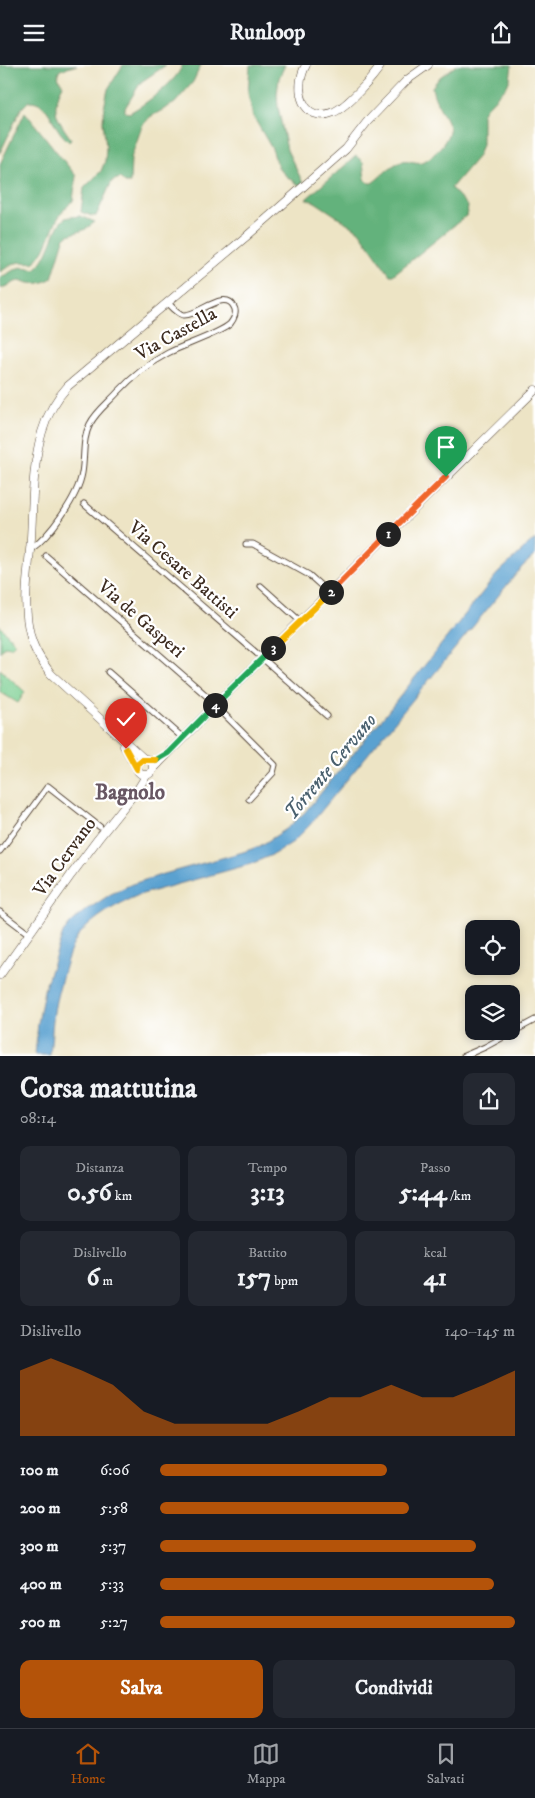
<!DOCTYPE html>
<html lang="it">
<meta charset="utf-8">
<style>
body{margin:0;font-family:"IM FELL DW Pica",serif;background:#242831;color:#f1f3f6;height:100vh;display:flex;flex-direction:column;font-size:19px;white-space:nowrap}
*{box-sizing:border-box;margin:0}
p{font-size:16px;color:#9ea1a6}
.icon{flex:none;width:28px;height:28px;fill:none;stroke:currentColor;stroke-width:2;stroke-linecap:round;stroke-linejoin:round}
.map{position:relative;height:991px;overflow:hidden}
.sheet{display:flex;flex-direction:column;background:#171b24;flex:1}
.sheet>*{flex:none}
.buttons{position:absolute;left:465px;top:855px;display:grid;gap:10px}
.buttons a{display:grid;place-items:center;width:55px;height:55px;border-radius:10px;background:#171b24;box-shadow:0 2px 8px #0003;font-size:25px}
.pin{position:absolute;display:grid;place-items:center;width:42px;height:42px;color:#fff;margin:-51px -21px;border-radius:50% 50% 50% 0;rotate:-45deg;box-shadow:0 0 5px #0007}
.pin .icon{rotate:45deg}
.km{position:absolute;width:25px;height:25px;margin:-12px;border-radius:50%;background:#222;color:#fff;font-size:14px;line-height:25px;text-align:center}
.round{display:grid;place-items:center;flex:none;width:52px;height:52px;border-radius:10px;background:#242831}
.overview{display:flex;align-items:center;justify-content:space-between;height:85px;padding:0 20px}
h1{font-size:28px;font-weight:700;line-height:38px}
.figures{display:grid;grid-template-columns:repeat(3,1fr);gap:8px;height:85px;padding:5px 20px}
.figures div{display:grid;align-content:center;border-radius:10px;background:#242831;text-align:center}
.figures b{font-size:25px;font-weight:700}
.figures small{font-size:14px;font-weight:400}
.figures p{font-size:14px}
.chart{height:140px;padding:10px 20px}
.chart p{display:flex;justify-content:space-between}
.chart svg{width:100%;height:90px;margin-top:5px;fill:#b45309;opacity:.7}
.primary-button{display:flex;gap:10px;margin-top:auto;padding:10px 20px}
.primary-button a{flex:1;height:58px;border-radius:10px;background:#b45309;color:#fff;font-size:20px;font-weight:700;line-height:58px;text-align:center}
.primary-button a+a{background:#242831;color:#f1f3f6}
ul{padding:0 20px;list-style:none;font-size:16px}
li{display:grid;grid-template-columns:80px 60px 1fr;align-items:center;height:38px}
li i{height:12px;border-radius:6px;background:#b45309}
header{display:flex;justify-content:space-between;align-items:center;height:65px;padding:0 20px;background:#171b24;font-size:22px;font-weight:700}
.tab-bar{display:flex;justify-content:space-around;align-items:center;height:70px;border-top:1px solid #363941;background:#171b24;font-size:14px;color:#9ea1a6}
.tab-bar a{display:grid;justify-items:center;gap:2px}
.tab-bar .current{color:#b45309}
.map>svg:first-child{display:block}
.green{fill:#7bcf92;stroke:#5b7c58}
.forest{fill:#64b27c;stroke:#506e4d}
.water{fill:#5aa1d0;stroke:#4a6677}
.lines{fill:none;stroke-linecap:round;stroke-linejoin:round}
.street-casing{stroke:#564637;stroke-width:7}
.secondary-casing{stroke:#564637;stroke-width:9}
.street{stroke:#fff;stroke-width:5}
.secondary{stroke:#fff;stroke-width:8}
.split-1-casing{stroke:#fff;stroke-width:10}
.split-2-casing{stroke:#fff;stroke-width:10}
.split-3-casing{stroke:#fff;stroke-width:10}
.split-4-casing{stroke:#fff;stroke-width:10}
.split-5-casing{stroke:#fff;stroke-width:10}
.split-6-casing{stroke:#fff;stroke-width:10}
.split-1{stroke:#f0652b;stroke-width:6}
.split-2{stroke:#f0652b;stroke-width:6}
.split-3{stroke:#f5b400;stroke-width:6}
.split-4{stroke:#22a559;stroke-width:6}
.split-5{stroke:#22a559;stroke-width:6}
.split-6{stroke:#f5b400;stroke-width:6}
.labels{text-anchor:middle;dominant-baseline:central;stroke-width:4.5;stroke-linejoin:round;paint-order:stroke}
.street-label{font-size:19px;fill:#3b2a1e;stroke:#fff}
.water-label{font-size:20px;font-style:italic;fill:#49606e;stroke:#fff}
.quarter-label{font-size:21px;font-weight:bold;fill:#685763;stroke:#fff}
</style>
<header><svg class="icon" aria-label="menu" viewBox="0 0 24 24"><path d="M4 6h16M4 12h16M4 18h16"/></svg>Runloop<svg class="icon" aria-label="share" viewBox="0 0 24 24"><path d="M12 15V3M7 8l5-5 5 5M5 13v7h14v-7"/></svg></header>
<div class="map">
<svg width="535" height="991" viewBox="0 0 535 991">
<rect width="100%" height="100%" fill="#fff"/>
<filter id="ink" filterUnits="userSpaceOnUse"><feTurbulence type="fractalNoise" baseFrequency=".02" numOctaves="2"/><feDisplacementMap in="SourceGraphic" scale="10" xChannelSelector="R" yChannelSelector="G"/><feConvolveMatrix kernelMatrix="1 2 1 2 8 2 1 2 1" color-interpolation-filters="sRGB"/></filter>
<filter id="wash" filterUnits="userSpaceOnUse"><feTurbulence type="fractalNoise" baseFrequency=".0096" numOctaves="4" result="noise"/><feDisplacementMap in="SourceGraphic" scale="20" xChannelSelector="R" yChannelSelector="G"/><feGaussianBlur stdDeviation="1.12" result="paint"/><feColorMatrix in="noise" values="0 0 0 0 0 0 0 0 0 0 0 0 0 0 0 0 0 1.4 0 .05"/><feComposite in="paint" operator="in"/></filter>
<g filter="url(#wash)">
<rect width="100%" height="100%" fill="#ede4c5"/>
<g class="green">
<path d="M 0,561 L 15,578 L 11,582 L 4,581 L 0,587 Z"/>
<path d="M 0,604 L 25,627 L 18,638 L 0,627 Z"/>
</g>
<g class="forest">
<path d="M 0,0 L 77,0 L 60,5 C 56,11 59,15 63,20 C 50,45 56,52 71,74 L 69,76 C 52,66 51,35 29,36 L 21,44 L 0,88 Z"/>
<path d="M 123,0 L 166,0 L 141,17 L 125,43 L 125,47 L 129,48 C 143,41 179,15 182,0 L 201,0 L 193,17 L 175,38 L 150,52 L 142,61 L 131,93 L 130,118 L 125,118 L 120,113 L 112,116 L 96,151 L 92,151 L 81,147 L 84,123 L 101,106 L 105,96 L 106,81 L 103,57 L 104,43 L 108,24 Z"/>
<path d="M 250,0 L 285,0 L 279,13 L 277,29 L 278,42 L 287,85 L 303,118 L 300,121 L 285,110 L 278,102 L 272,84 L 253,51 L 248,28 Z"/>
<path d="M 457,0 L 512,0 L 510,14 L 507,21 L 486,43 L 482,49 L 482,79 L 478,91 L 451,123 L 468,141 L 467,150 L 393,210 L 390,210 L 359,166 L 315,137 L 306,134 L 356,91 L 363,97 L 365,114 L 369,118 L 372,118 C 382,111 388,102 400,97 C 408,93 414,99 422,97 C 432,94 452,72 449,62 C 445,48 434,38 432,22 L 440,12 Z"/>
<path d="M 25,47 L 76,111 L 73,136 C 54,152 54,165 44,185 C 41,190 36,193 34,198 C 15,196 16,197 0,207 L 0,99 Z"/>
<path d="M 80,151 L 95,157 L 84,165 L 68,170 L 64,174 L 52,213 C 41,220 31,220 20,215 L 0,224 L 0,212 C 17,206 13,199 35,204 C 51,192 53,162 64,154 C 68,151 75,152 80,151 Z"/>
</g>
<path class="water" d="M 535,474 L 535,490 L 522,502 L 309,761 L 293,777 L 274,789 L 251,799 L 139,830 C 117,839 94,852 78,871 C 73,878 70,887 67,895 C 63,909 59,923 56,936 C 52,954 52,973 50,990 L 35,990 L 38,958 L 44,925 L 63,868 L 70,859 L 82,848 L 111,829 L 132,819 L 164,809 L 243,787 L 260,781 L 288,763 L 305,747 L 386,649 L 497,509 Z"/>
</g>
<g filter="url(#ink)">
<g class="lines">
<g class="street-casing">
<g id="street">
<path d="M 84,439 L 268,598 L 327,651"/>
<path d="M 246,479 L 253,479 L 309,510 L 329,528"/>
<path d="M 30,485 C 50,471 78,432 82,408 C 85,391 82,374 90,359 C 96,347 108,338 117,328 C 132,312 149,298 168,288 C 183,280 219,269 230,259 C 234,254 237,247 234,242 C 225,223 197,252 183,250 C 177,248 172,242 168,238"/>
<path d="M 46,491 L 216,639"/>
<path d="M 261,521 L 300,556"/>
<path d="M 108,607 L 183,673"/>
<path d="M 215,640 L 275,700 L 273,708 L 249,734"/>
<path d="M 0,786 L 48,721 L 100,762"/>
<path d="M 0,847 L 29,869"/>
<path d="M 464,991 L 485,982 L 535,955"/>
</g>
</g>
<g class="secondary-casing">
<g id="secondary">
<path d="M 306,0 C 293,23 302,60 334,47 C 347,41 373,13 381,0"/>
<path d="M 124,681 L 137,703"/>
<circle cx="145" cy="702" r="8"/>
<path d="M 144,694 L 51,609 C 42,597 33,584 30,569 C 22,538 29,504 31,473 C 33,438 32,401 42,367 C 47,350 56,334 68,321 L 248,170 L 346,84 L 367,57 L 407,15 L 428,0"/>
<path d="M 154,703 L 216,639 L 535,325"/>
<path d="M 0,910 L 71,810 L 98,774 L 138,724 L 146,711"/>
</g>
</g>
<use href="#street" class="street"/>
<use href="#secondary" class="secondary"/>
</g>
</g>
<g class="lines" filter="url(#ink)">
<g class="split-1-casing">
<path id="split-1" d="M 388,469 L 446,412"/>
</g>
<g class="split-2-casing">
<path id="split-2" d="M 331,527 L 388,469"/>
</g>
<g class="split-3-casing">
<path id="split-3" d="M 273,583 L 331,527"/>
</g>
<g class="split-4-casing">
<path id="split-4" d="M 215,640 L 273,583"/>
</g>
<g class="split-5-casing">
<path id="split-5" d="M 156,695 L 168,688 L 215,640"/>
</g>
<g class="split-6-casing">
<path id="split-6" d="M 126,684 L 137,704 L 138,698 L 142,695 L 156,695"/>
</g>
<use href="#split-1" class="split-1"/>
<use href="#split-2" class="split-2"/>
<use href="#split-3" class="split-3"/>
<use href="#split-4" class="split-4"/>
<use href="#split-5" class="split-5"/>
<use href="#split-6" class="split-6"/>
</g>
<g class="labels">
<g class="street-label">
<text transform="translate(176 269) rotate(-29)">Via Castella</text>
<text transform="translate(183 505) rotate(41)">Via Cesare Battisti</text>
<text transform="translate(141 554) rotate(41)">Via de Gasperi</text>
<text transform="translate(65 792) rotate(-54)">Via Cervano</text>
</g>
<g class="water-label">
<text transform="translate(331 702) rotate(-50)">Torrente Cervano</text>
</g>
<g class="quarter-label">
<text x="130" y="728">Bagnolo</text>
</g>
</g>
</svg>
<div class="buttons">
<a><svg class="icon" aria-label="locate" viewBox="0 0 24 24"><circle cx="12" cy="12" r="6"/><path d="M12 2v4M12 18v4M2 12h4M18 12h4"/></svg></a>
<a><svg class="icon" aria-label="layers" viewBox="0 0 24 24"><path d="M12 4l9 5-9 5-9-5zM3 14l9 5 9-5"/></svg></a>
</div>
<div class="pin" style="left:446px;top:412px;background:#1e9e55"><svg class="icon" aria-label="arrive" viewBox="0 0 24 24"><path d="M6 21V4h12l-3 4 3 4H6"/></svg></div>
<div class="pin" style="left:126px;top:684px;background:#d93025"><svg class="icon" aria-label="check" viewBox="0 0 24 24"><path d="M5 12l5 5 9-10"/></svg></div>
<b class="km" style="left:388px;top:469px">1</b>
<b class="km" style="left:331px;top:527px">2</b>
<b class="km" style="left:273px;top:583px">3</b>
<b class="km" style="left:215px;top:640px">4</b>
</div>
<section class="sheet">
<div class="overview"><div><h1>Corsa mattutina</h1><p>08:14</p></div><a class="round"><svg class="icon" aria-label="share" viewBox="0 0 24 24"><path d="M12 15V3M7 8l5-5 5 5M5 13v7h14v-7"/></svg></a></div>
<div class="figures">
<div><p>Distanza</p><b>0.56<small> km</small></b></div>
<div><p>Tempo</p><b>3:13</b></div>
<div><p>Passo</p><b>5:44<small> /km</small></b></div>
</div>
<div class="figures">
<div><p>Dislivello</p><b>6<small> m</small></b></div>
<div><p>Battito</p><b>157<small> bpm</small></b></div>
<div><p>kcal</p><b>41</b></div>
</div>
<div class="chart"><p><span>Dislivello</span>140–145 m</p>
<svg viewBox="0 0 160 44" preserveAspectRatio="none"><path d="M0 44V12L10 6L20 12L30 19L40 32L50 38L60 38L70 38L80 38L90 32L100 25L110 25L120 19L130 25L140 25L150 19L160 12V44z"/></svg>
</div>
<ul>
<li><b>100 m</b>6:06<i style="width:64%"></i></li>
<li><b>200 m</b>5:58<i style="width:70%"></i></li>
<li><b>300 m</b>5:37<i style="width:89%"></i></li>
<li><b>400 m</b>5:33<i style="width:94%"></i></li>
<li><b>500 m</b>5:27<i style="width:100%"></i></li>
</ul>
<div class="primary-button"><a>Salva</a><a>Condividi</a></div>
</section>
<nav class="tab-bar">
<a class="current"><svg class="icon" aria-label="home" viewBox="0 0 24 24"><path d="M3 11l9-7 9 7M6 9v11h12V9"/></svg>Home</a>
<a><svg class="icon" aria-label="map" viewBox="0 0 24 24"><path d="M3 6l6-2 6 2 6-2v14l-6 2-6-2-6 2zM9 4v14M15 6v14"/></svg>Mappa</a>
<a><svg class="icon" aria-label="saved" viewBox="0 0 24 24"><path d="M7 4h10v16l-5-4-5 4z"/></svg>Salvati</a>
</nav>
